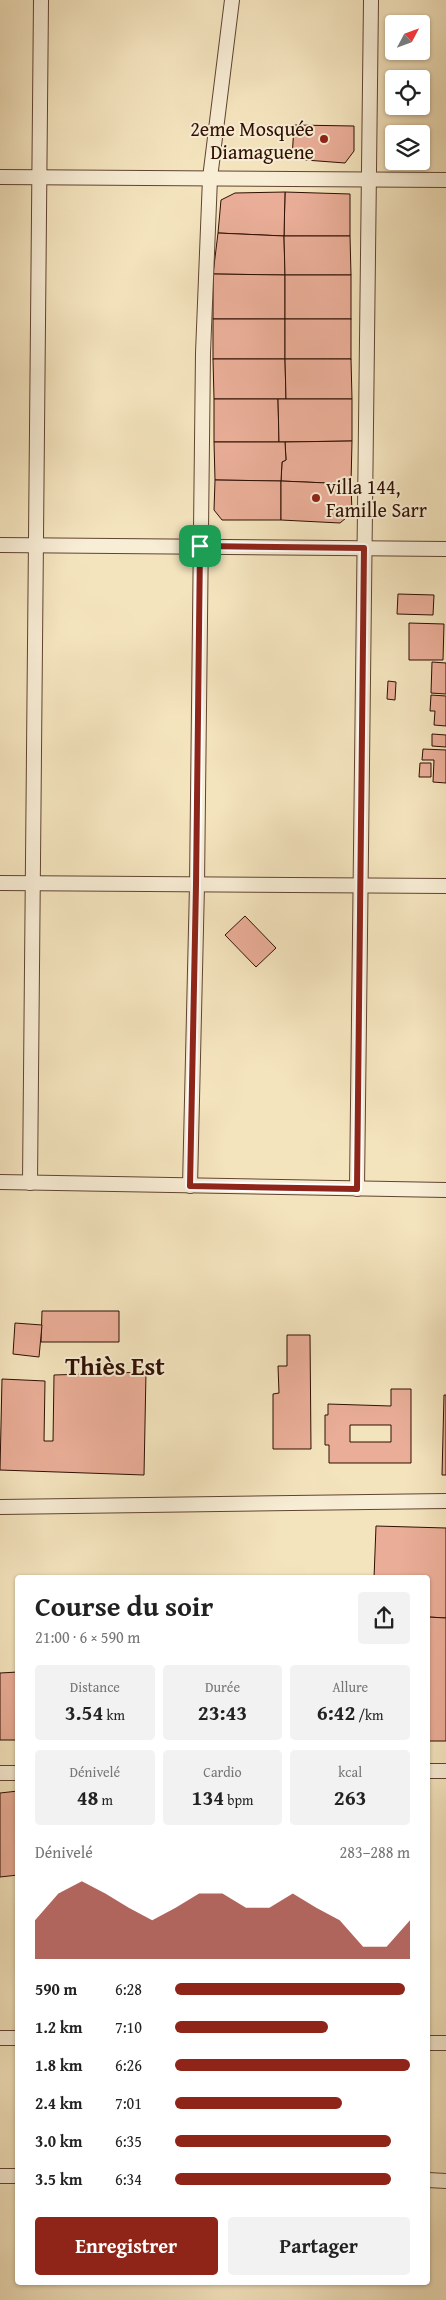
<!DOCTYPE html>
<html lang="fr">
<meta charset="utf-8">
<style>
body{margin:0;font-family:"Gentium Book Plus",serif;background:#f2f2f2;color:#222;height:100vh;display:flex;flex-direction:column;font-size:19px;white-space:nowrap}
*{box-sizing:border-box;margin:0}
p{font-size:16px;color:#767676}
.icon{flex:none;width:28px;height:28px;fill:none;stroke:currentColor;stroke-width:2;stroke-linecap:round;stroke-linejoin:round}
.map{position:relative;flex:1;overflow:hidden}
.drawer{position:absolute;left:15px;top:1575px;width:415px;height:710px;display:flex;flex-direction:column;background:#fff;border-radius:5px;box-shadow:0 1px 4px #0004}
.drawer>*{flex:none}
.needle{width:32px;rotate:49deg}
.fabs{position:absolute;left:385px;top:15px;display:grid;gap:10px}
.fabs a{display:grid;place-items:center;width:45px;height:45px;border-radius:5px;background:#fff;box-shadow:0 1px 4px #0004;font-size:25px}
.pin{position:absolute;display:grid;place-items:center;width:42px;height:42px;color:#fff;margin:-21px;border-radius:10px;box-shadow:0 2px 8px #0006}
.round{display:grid;place-items:center;flex:none;width:52px;height:52px;border-radius:5px;background:#f2f2f2}
.head{display:flex;align-items:center;justify-content:space-between;height:85px;padding:0 20px}
h1{font-size:28px;font-weight:700;line-height:38px}
.figures{display:grid;grid-template-columns:repeat(3,1fr);gap:8px;height:85px;padding:5px 20px}
.figures div{display:grid;align-content:center;border-radius:5px;background:#f2f2f2;text-align:center}
.figures b{font-size:21px;font-weight:700}
.figures small{font-size:14px;font-weight:400}
.figures p{font-size:14px}
.chart{height:140px;padding:10px 20px}
.chart p{display:flex;justify-content:space-between}
.chart svg{width:100%;height:90px;margin-top:5px;fill:#8f2418;opacity:.7}
.cta{display:flex;gap:10px;margin-top:auto;padding:10px 20px}
.cta a{flex:1;height:58px;border-radius:5px;background:#8f2418;color:#fff;font-size:20px;font-weight:700;line-height:58px;text-align:center}
.cta a+a{background:#f2f2f2;color:#222}
ul{padding:0 20px;list-style:none;font-size:16px}
li{display:grid;grid-template-columns:80px 60px 1fr;align-items:center;height:38px}
li i{height:12px;border-radius:6px;background:#8f2418}
.map>svg:first-child{display:block}
.building{fill:#eaae98;stroke:#2e0f02;fill-rule:evenodd}
.lines{fill:none;stroke-linecap:round;stroke-linejoin:round}
.minor-casing{stroke:#604431;stroke-width:16}
.minor{stroke:#f8edd5;stroke-width:14}
.route-casing{stroke:#fff;stroke-width:10}
.route{stroke:#8f2418;stroke-width:6}
.poi-dot{fill:#8f2418;stroke:#f8edd5;stroke-width:2}
.labels{text-anchor:middle;dominant-baseline:central;stroke-width:4;stroke-linejoin:round;paint-order:stroke}
.poi-label{font-size:20px;fill:#2e0f02;stroke:#f8edd5;text-anchor:end}
.district-label{font-size:25px;font-weight:bold;fill:#2e0f02;stroke:#f8edd5}
</style>
<div class="map">
<svg width="446" height="2300" viewBox="0 0 446 2300">
<rect width="100%" height="100%" fill="#f4e4be"/>
<filter id="stains"><feTurbulence type="fractalNoise" baseFrequency=".004" numOctaves="4"/><feColorMatrix values="0 0 0 0 .2 0 0 0 0 .09 0 0 0 0 .02 0 0 0 .5 -.17"/></filter>
<radialGradient id="worn" r=".72"><stop offset=".6" stop-color="#630" stop-opacity="0"/><stop offset="1" stop-color="#630" stop-opacity=".3"/></radialGradient>
<g class="building">
<path d="M 294,125 L 354,126 L 354,151 L 345,163 L 292,159 Z"/>
<path d="M 285,192 L 350,194 L 350,236 L 284,236 Z"/>
<path d="M 285,192 L 284,236 L 218,233 L 221,200 L 235,193 Z"/>
<path d="M 218,233 L 284,236 L 285,275 L 213,274 Z"/>
<path d="M 284,236 L 350,236 L 351,275 L 285,275 Z"/>
<path d="M 213,274 L 285,275 L 285,319 L 213,319 Z"/>
<rect x="285" y="275" width="66" height="44"/>
<rect x="213" y="319" width="72" height="40"/>
<rect x="285" y="319" width="66" height="40"/>
<path d="M 213,359 L 285,359 L 286,399 L 214,399 Z"/>
<path d="M 285,359 L 351,359 L 352,399 L 286,399 Z"/>
<path d="M 214,399 L 278,399 L 279,442 L 214,442 Z"/>
<path d="M 278,399 L 352,399 L 352,441 L 279,442 Z"/>
<path d="M 352,441 L 351,484 L 281,481 L 282,462 L 286,460 L 285,442 Z"/>
<path d="M 214,442 L 285,442 L 286,460 L 282,462 L 281,481 L 215,480 Z"/>
<path d="M 215,480 L 281,481 L 281,520 L 222,520 L 214,510 Z"/>
<path d="M 281,481 L 351,484 L 352,513 L 340,523 L 281,520 Z"/>
<path d="M 398,594 L 434,595 L 433,615 L 397,614 Z"/>
<path d="M 409,623 L 444,624 L 443,660 L 409,660 Z"/>
<path d="M 432,662 L 446,663 L 446,694 L 431,693 Z"/>
<path d="M 388,681 L 396,682 L 395,700 L 387,699 Z"/>
<path d="M 431,695 L 446,696 L 446,726 L 434,725 L 435,711 L 430,711 Z"/>
<path d="M 432,734 L 446,735 L 446,747 L 432,746 Z"/>
<path d="M 423,749 L 446,750 L 446,783 L 433,782 L 434,760 L 422,760 Z"/>
<path d="M 420,763 L 431,763 L 431,777 L 419,777 Z"/>
<path d="M 245,916 L 276,948 L 256,967 L 225,935 Z"/>
<path d="M 42,1311 L 119,1311 L 119,1342 L 41,1342 Z"/>
<path d="M 15,1323 L 42,1325 L 39,1357 L 13,1354 Z"/>
<path d="M 287,1335 L 310,1335 L 311,1449 L 273,1449 L 273,1394 L 279,1393 L 278,1366 L 287,1366 Z"/>
<path d="M 146,1372 L 144,1475 L 0,1470 L 2,1379 L 45,1381 L 44,1441 L 53,1441 L 54,1375 Z"/>
<path d="M 391,1389 L 411,1389 L 411,1463 L 329,1463 L 329,1445 L 325,1445 L 325,1415 L 328,1415 L 328,1404 L 391,1406 ZM 350,1425 L 391,1425 L 391,1442 L 350,1442 Z"/>
<path d="M 444,1395 L 446,1395 L 446,1475 L 442,1475 Z"/>
<path d="M 376,1526 L 446,1528 L 446,1618 L 428,1617 L 428,1578 L 374,1578 Z"/>
<path d="M 428,1617 L 446,1618 L 446,1741 L 428,1741 Z"/>
<path d="M 18,1672 L 18,1740 L 0,1740 L 0,1673 Z"/>
<path d="M 18,1791 L 18,1875 L 0,1877 L 0,1793 Z"/>
</g>
<g class="lines">
<g class="minor-casing">
<g id="minor">
<path d="M 0,177 L 446,180"/>
<path d="M 0,545 L 446,549"/>
<path d="M 0,883 L 446,886"/>
<path d="M 0,1182 L 446,1190"/>
<path d="M 30,1183 L 41,0"/>
<path d="M 190,1186 L 197,885 L 203,353 L 210,178 L 232,0"/>
<path d="M 357,1189 L 371,0"/>
<path d="M 0,1507 L 446,1501"/>
<path d="M 428,1771 L 446,1771"/>
<path d="M 0,1773 L 18,1773"/>
<path d="M 0,2038 L 18,2038"/>
<path d="M 428,2043 L 446,2043"/>
<path d="M 0,2176 L 18,2176"/>
<path d="M 428,2180 L 446,2181"/>
</g>
</g>
<use href="#minor" class="minor"/>
</g>
<g class="lines">
<g class="route-casing">
<path id="route" d="M 200,546 L 364,548 L 357,1189 L 190,1186 L 196,885 Z"/>
</g>
<use href="#route" class="route"/>
</g>
<g class="poi-dot">
<circle cx="324" cy="139" r="5"/>
<circle cx="316" cy="498" r="5"/>
</g>
<g class="labels">
<g class="poi-label">
<text x="314" y="128">2eme Mosquée<tspan x="314" dy="23">Diamaguene</tspan></text>
<text x="326" y="486" text-anchor="start">villa 144,<tspan x="326" dy="23">Famille Sarr</tspan></text>
</g>
<g class="district-label">
<text x="115" y="1366">Thiès Est</text>
</g>
</g>
<rect width="100%" height="100%" filter="url(#stains)"/>
<rect width="100%" height="100%" fill="url(#worn)"/>
</svg>
<div class="fabs">
<a><svg class="needle" viewBox="-14 -14 28 28"><path d="M0-13l5 13h-10z" fill="#e53935"/><path d="M0 13l5-13h-10z" fill="#767676"/></svg></a>
<a><svg class="icon" aria-label="locate" viewBox="0 0 24 24"><circle cx="12" cy="12" r="6"/><path d="M12 2v4M12 18v4M2 12h4M18 12h4"/></svg></a>
<a><svg class="icon" aria-label="layers" viewBox="0 0 24 24"><path d="M12 4l9 5-9 5-9-5zM3 14l9 5 9-5"/></svg></a>
</div>
<div class="pin" style="left:200px;top:546px;background:#1e9e55"><svg class="icon" aria-label="arrive" viewBox="0 0 24 24"><path d="M6 21V4h12l-3 4 3 4H6"/></svg></div>
<section class="drawer">
<div class="head"><div><h1>Course du soir</h1><p>21:00 · 6 × 590 m</p></div><a class="round"><svg class="icon" aria-label="share" viewBox="0 0 24 24"><path d="M12 15V3M7 8l5-5 5 5M5 13v7h14v-7"/></svg></a></div>
<div class="figures">
<div><p>Distance</p><b>3.54<small> km</small></b></div>
<div><p>Durée</p><b>23:43</b></div>
<div><p>Allure</p><b>6:42<small> /km</small></b></div>
</div>
<div class="figures">
<div><p>Dénivelé</p><b>48<small> m</small></b></div>
<div><p>Cardio</p><b>134<small> bpm</small></b></div>
<div><p>kcal</p><b>263</b></div>
</div>
<div class="chart"><p><span>Dénivelé</span>283–288 m</p>
<svg viewBox="0 0 160 44" preserveAspectRatio="none"><path d="M0 44V25L10 12L20 6L30 12L40 19L50 25L60 19L70 12L80 12L90 19L100 19L110 12L120 19L130 25L140 38L150 38L160 25V44z"/></svg>
</div>
<ul>
<li><b>590 m</b>6:28<i style="width:98%"></i></li>
<li><b>1.2 km</b>7:10<i style="width:65%"></i></li>
<li><b>1.8 km</b>6:26<i style="width:100%"></i></li>
<li><b>2.4 km</b>7:01<i style="width:71%"></i></li>
<li><b>3.0 km</b>6:35<i style="width:92%"></i></li>
<li><b>3.5 km</b>6:34<i style="width:92%"></i></li>
</ul>
<div class="cta"><a>Enregistrer</a><a>Partager</a></div>
</section>
</div>
